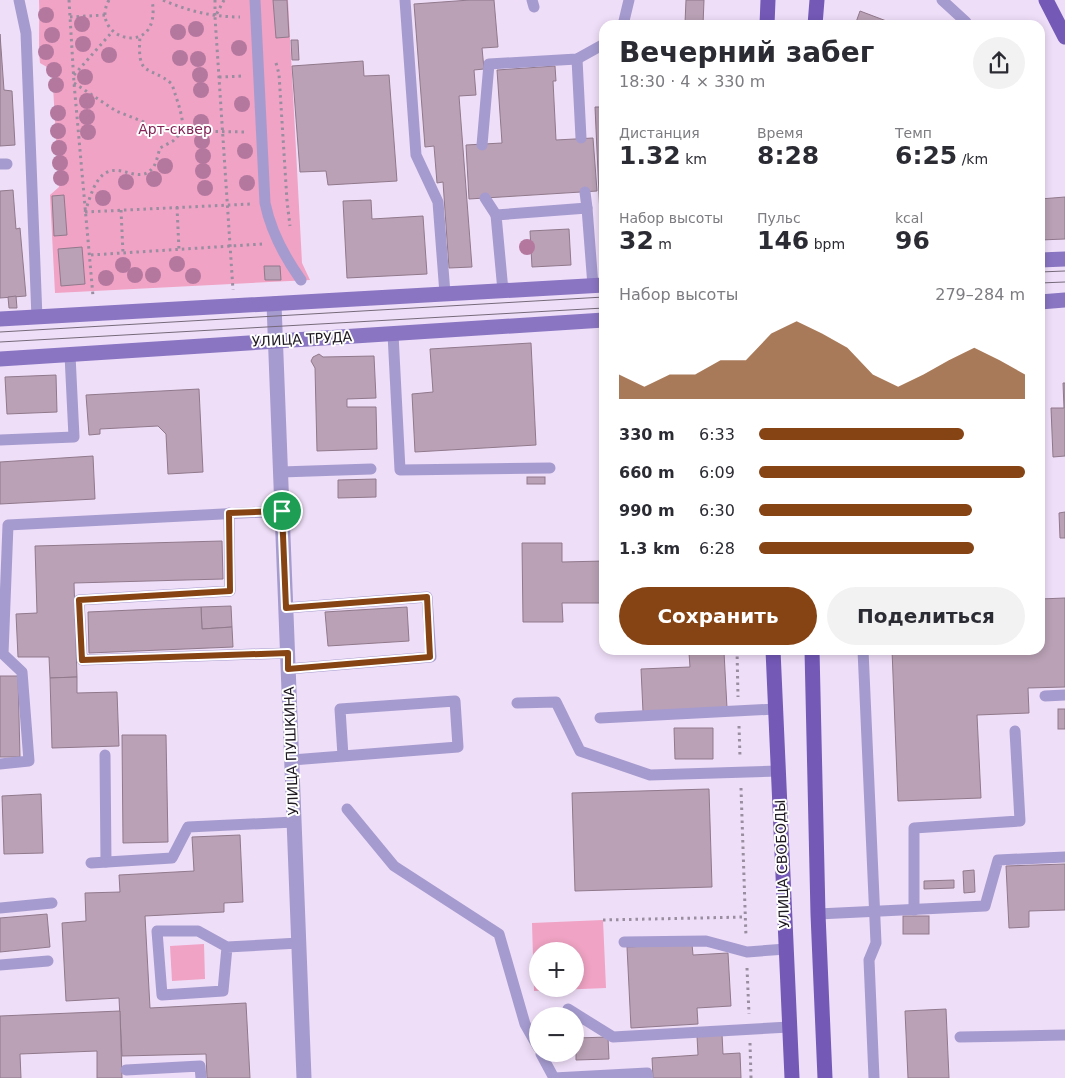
<!DOCTYPE html>
<html lang="ru">
<meta charset="utf-8">
<style>
body{margin:0;font-family:"DejaVu Sans",sans-serif;background:#f2f2f3;color:#2b2b33;height:100vh;display:flex;flex-direction:column;font-size:19px;white-space:nowrap}
*{box-sizing:border-box;margin:0}
p{font-size:16px;color:#7c7c81}
.icon{flex:none;width:28px;height:28px;fill:none;stroke:currentColor;stroke-width:2;stroke-linecap:round;stroke-linejoin:round}
.map{position:relative;flex:1;overflow:hidden}
.details{position:absolute;left:599px;top:20px;width:446px;height:635px;display:flex;flex-direction:column;background:#fff;border-radius:15px;box-shadow:0 2px 8px #0003}
.details>*{flex:none}
.tools{position:absolute;left:529px;top:942px;display:grid;gap:10px}
.tools a{display:grid;place-items:center;width:55px;height:55px;border-radius:50%;background:#fff;box-shadow:0 2px 8px #0003;font-size:25px}
.pin{position:absolute;display:grid;place-items:center;width:42px;height:42px;color:#fff;margin:-21px;border:2px solid #fff;border-radius:50%;box-shadow:0 1px 5px #0007}
.round{display:grid;place-items:center;flex:none;width:52px;height:52px;border-radius:26px;background:#f2f2f3}
.headline{display:flex;align-items:center;justify-content:space-between;height:85px;padding:0 20px}
h1{font-size:28px;font-weight:700;line-height:38px}
.stats{display:grid;grid-template-columns:repeat(3,1fr);gap:8px;height:85px;padding:5px 20px}
.stats div{display:grid;align-content:center}
.stats b{font-size:25px;font-weight:700}
.stats small{font-size:14px;font-weight:400}
.stats p{font-size:14px}
.chart{height:140px;padding:10px 20px}
.chart p{display:flex;justify-content:space-between}
.chart svg{width:100%;height:90px;margin-top:5px;fill:#864314;opacity:.7}
.button{display:flex;gap:10px;margin-top:auto;padding:10px 20px}
.button a{flex:1;height:58px;border-radius:30px;background:#864314;color:#fff;font-size:20px;font-weight:700;line-height:58px;text-align:center}
.button a+a{background:#f2f2f3;color:#2b2b33}
ul{padding:0 20px;list-style:none;font-size:16px}
li{display:grid;grid-template-columns:80px 60px 1fr;align-items:center;height:38px}
li i{height:12px;border-radius:6px;background:#864314}
.map>svg:first-child{display:block}
.green{fill:#f0a3c4;fill-rule:evenodd}
.building{fill:#baa1b5;stroke:#91798c}
.lines{fill:none;stroke-linecap:round;stroke-linejoin:round}
.path{stroke:#998da0;stroke-width:3;stroke-dasharray:2.5 4;stroke-linecap:butt}
.service{stroke:#a69bcf;stroke-width:11}
.minor{stroke:#a69bcf;stroke-width:15}
.secondary{stroke:#8975c2;stroke-width:15}
.primary{stroke:#7459b7;stroke-width:15}
.tram{stroke:#756a7a;stroke-width:1}
.tree{fill:#b4789f}
.route-casing{stroke:#fff;stroke-width:10}
.route{stroke:#864314;stroke-width:6}
.labels{text-anchor:middle;dominant-baseline:central;stroke-width:4;stroke-linejoin:round;paint-order:stroke}
.park-label{font-size:14px;fill:#842456;stroke:#fff}
.street-label{font-size:14px;fill:#1e1821;stroke:#fff}
</style>
<div class="map">
<svg width="1065" height="1078" viewBox="0 0 1065 1078">
<rect width="100%" height="100%" fill="#efdef8"/>
<g class="green">
<path d="M 39,0 L 288,0 L 302,263 L 310,280 L 55,293 L 50,195 L 59,187 L 52,70 L 40,63 C 38,43 40,21 39,0 Z"/>
<path d="M 603,920 L 606,988 L 534,991 L 532,923 ZM 538,951 L 575,951 L 575,989 L 538,989 Z"/>
<path d="M 204,944 L 205,979 L 172,981 L 170,946 Z"/>
</g>
<g class="building">
<path d="M 273,0 L 287,0 L 289,37 L 276,38 Z"/>
<path d="M 470,0 L 494,0 L 498,47 L 482,48 L 484,69 L 474,70 L 476,95 L 459,96 L 472,267 L 449,268 L 443,182 L 437,183 L 434,146 L 425,147 L 414,4 Z"/>
<path d="M 686,0 L 704,0 L 703,25 L 672,25 L 672,22 L 685,23 Z"/>
<path d="M 860,11 L 897,25 L 855,25 Z"/>
<path d="M 0,34 L 4,90 L 12,91 L 15,145 L 0,146 Z"/>
<path d="M 291,40 L 298,40 L 299,60 L 292,60 Z"/>
<path d="M 363,61 L 364,76 L 389,75 L 397,181 L 328,185 L 326,171 L 300,172 L 292,66 Z"/>
<path d="M 555,66 L 556,81 L 553,81 L 556,140 L 593,138 L 597,191 L 469,199 L 466,145 L 502,143 L 497,70 Z"/>
<path d="M 595,107 L 604,107 L 604,259 L 602,259 Z"/>
<path d="M 13,190 L 16,229 L 20,228 L 26,296 L 0,298 L 0,191 Z"/>
<path d="M 64,195 L 67,235 L 54,236 L 52,196 Z"/>
<path d="M 1065,197 L 1065,239 L 1040,240 L 1040,199 Z"/>
<path d="M 371,200 L 372,219 L 423,216 L 427,274 L 347,278 L 343,201 Z"/>
<path d="M 569,229 L 571,265 L 532,267 L 530,231 Z"/>
<path d="M 82,247 L 85,284 L 61,286 L 58,249 Z"/>
<path d="M 264,266 L 280,266 L 281,280 L 265,280 Z"/>
<path d="M 16,296 L 17,308 L 9,308 L 8,297 Z"/>
<path d="M 531,343 L 536,445 L 415,452 L 412,394 L 433,392 L 430,349 Z"/>
<path d="M 319,354 L 323,357 L 374,356 L 376,398 L 347,399 L 347,407 L 376,407 L 377,449 L 317,451 L 315,368 L 311,361 L 313,357 Z"/>
<path d="M 56,375 L 57,412 L 7,414 L 5,377 Z"/>
<path d="M 1063,383 L 1065,383 L 1065,456 L 1053,457 L 1051,408 L 1064,408 Z"/>
<path d="M 199,389 L 203,472 L 168,474 L 166,434 L 158,426 L 100,429 L 100,434 L 89,435 L 86,395 Z"/>
<path d="M 93,456 L 95,499 L 0,504 L 0,462 Z"/>
<rect x="527" y="477" width="18" height="7"/>
<path d="M 376,479 L 376,497 L 338,498 L 338,480 Z"/>
<path d="M 1065,512 L 1065,538 L 1060,538 L 1059,513 Z"/>
<path d="M 222,541 L 223,579 L 74,583 L 77,677 L 50,678 L 49,657 L 18,657 L 16,614 L 37,613 L 35,546 Z"/>
<path d="M 522,543 L 562,543 L 562,562 L 604,561 L 604,603 L 562,603 L 563,622 L 523,622 Z"/>
<path d="M 1065,598 L 1065,687 L 1028,688 L 1029,713 L 977,715 L 981,798 L 898,801 L 892,650 L 1040,650 L 1040,599 Z"/>
<path d="M 231,606 L 232,627 L 202,629 L 201,607 Z"/>
<path d="M 201,607 L 202,629 L 232,627 L 233,647 L 89,653 L 88,612 Z"/>
<path d="M 407,607 L 409,641 L 328,646 L 325,612 Z"/>
<path d="M 724,652 L 727,708 L 643,712 L 641,669 L 690,667 L 689,653 Z"/>
<path d="M 0,676 L 18,676 L 20,757 L 0,757 Z"/>
<path d="M 77,677 L 77,693 L 117,692 L 119,746 L 52,748 L 50,678 Z"/>
<rect x="1058" y="709" width="7" height="20"/>
<path d="M 674,728 L 713,728 L 713,759 L 675,759 Z"/>
<path d="M 122,735 L 166,735 L 168,842 L 123,843 Z"/>
<path d="M 709,789 L 712,887 L 575,891 L 572,793 Z"/>
<path d="M 41,794 L 43,853 L 4,854 L 2,796 Z"/>
<path d="M 240,835 L 243,902 L 224,903 L 224,912 L 145,916 L 150,1008 L 246,1003 L 250,1078 L 207,1078 L 206,1054 L 122,1056 L 119,998 L 66,1001 L 62,923 L 86,921 L 85,893 L 120,892 L 119,875 L 194,871 L 192,837 Z"/>
<path d="M 1065,864 L 1065,910 L 1029,911 L 1029,927 L 1009,928 L 1006,866 Z"/>
<path d="M 974,870 L 975,892 L 964,893 L 963,871 Z"/>
<path d="M 954,880 L 954,888 L 924,889 L 924,881 Z"/>
<path d="M 47,914 L 50,947 L 0,952 L 0,918 Z"/>
<rect x="903" y="916" width="26" height="18"/>
<path d="M 692,944 L 693,955 L 728,953 L 731,1006 L 697,1008 L 698,1024 L 631,1028 L 627,947 Z"/>
<path d="M 946,1009 L 949,1078 L 908,1078 L 905,1011 Z"/>
<path d="M 120,1011 L 122,1078 L 97,1078 L 97,1051 L 20,1054 L 21,1078 L 0,1078 L 0,1016 Z"/>
<path d="M 722,1034 L 723,1054 L 740,1053 L 741,1078 L 653,1078 L 652,1058 L 698,1055 L 697,1036 Z"/>
<path d="M 608,1037 L 609,1059 L 576,1060 L 576,1038 Z"/>
</g>
<g class="lines">
<g class="path">
<path d="M 69,0 L 74,83 L 93,296"/>
<path d="M 109,0 C 87,39 163,61 152,0"/>
<path d="M 163,0 C 188,11 212,17 240,17"/>
<path d="M 215,0 L 215,16"/>
<path d="M 224,0 L 215,17 L 233,290"/>
<path d="M 70,17 L 105,15"/>
<path d="M 276,63 L 279,74 L 287,201 L 290,226"/>
<path d="M 74,75 L 112,32"/>
<path d="M 219,77 L 244,76"/>
<path d="M 74,83 L 116,111 L 144,122"/>
<path d="M 183,131 L 247,132"/>
<path d="M 177,207 L 179,250"/>
<path d="M 121,210 L 123,253"/>
<path d="M 85,212 C 89,201 92,188 99,179 C 117,156 139,189 154,166 C 157,161 158,154 160,148 L 173,141 L 183,131 C 183,114 177,101 172,84 C 148,64 137,79 140,36"/>
<path d="M 85,212 L 251,204"/>
<path d="M 91,255 L 262,244"/>
<path d="M 737,650 L 738,697"/>
<path d="M 739,726 L 740,757"/>
<path d="M 741,788 L 746,937"/>
<path d="M 603,920 L 745,917"/>
<path d="M 747,968 L 749,1014"/>
<path d="M 750,1043 L 751,1078"/>
</g>
<g class="service">
<path d="M 19,0 L 26,33 L 37,318"/>
<path d="M 255,0 L 265,203 C 271,232 284,256 301,280"/>
<path d="M 405,0 L 416,155 L 438,202 L 445,294"/>
<path d="M 532,0 L 534,7"/>
<path d="M 942,0 L 966,22"/>
<path d="M 623,25 L 629,0"/>
<path d="M 577,59 L 581,138"/>
<path d="M 482,145 L 489,64 L 577,59 L 604,44"/>
<path d="M 0,164 L 7,164"/>
<path d="M 585,192 L 587,208"/>
<path d="M 485,198 L 496,215"/>
<path d="M 503,291 L 496,215 L 587,208 L 593,286"/>
<path d="M 393,334 L 400,470 L 550,468"/>
<path d="M 0,440 L 74,437 L 70,355"/>
<path d="M 281,472 L 371,469"/>
<path d="M 229,513 L 230,591 L 79,600 L 82,660 L 288,653"/>
<path d="M 286,608 L 427,597 L 431,657 L 288,669"/>
<path d="M 863,650 L 876,943 L 869,960 L 874,1078"/>
<path d="M 1045,696 L 1065,695"/>
<path d="M 517,703 L 556,702 L 580,751 L 650,775 L 778,771"/>
<path d="M 600,718 L 775,709"/>
<path d="M 105,755 L 106,862"/>
<path d="M 292,760 L 458,747 L 455,701 L 340,709 L 343,756"/>
<path d="M 0,764 L 29,761 L 22,672 L 3,654 L 8,525 L 282,511"/>
<path d="M 347,809 L 394,866 L 499,934 L 525,1024 L 538,1047"/>
<path d="M 91,863 L 172,858 L 188,827 L 294,822"/>
<path d="M 0,908 L 52,903"/>
<path d="M 914,910 L 914,828 L 1020,821 L 1015,731"/>
<path d="M 818,914 L 985,906 L 998,860 L 1065,857"/>
<path d="M 624,942 L 706,941 L 747,952 L 786,949"/>
<path d="M 227,947 L 223,991 L 162,995 L 157,931 L 198,931 L 227,947 L 299,943"/>
<path d="M 0,965 L 48,961"/>
<path d="M 568,1009 L 613,1037 L 789,1027"/>
<path d="M 960,1037 L 1065,1035"/>
<path d="M 541,1054 L 554,1078 L 647,1073 L 648,1078"/>
<path d="M 126,1070 L 200,1066 L 201,1078"/>
</g>
<path class="minor" d="M 274,304 L 304,1078"/>
<g class="secondary">
<path d="M 1040,260 L 1065,259"/>
<path d="M 1040,302 L 1065,300"/>
<path d="M 0,319 L 604,285"/>
<path d="M 0,359 L 604,320"/>
</g>
<g class="primary">
<path d="M 1046,0 L 1065,37"/>
<path d="M 767,25 L 768,0"/>
<path d="M 815,25 L 817,0"/>
<path d="M 773,650 L 792,1078"/>
<path d="M 812,650 L 818,914 L 825,1078"/>
</g>
<g class="tram">
<path d="M 1040,272 L 1065,271"/>
<path d="M 1040,283 L 1065,282"/>
<path d="M 0,332 L 604,297"/>
<path d="M 0,342 L 604,308"/>
</g>
</g>
<g class="tree">
<circle cx="46" cy="15" r="8"/>
<circle cx="82" cy="24" r="8"/>
<circle cx="196" cy="29" r="8"/>
<circle cx="178" cy="32" r="8"/>
<circle cx="52" cy="35" r="8"/>
<circle cx="83" cy="44" r="8"/>
<circle cx="239" cy="48" r="8"/>
<circle cx="46" cy="52" r="8"/>
<circle cx="109" cy="55" r="8"/>
<circle cx="180" cy="58" r="8"/>
<circle cx="198" cy="59" r="8"/>
<circle cx="54" cy="70" r="8"/>
<circle cx="200" cy="75" r="8"/>
<circle cx="85" cy="77" r="8"/>
<circle cx="56" cy="85" r="8"/>
<circle cx="201" cy="90" r="8"/>
<circle cx="87" cy="101" r="8"/>
<circle cx="242" cy="104" r="8"/>
<circle cx="58" cy="113" r="8"/>
<circle cx="87" cy="117" r="8"/>
<circle cx="201" cy="122" r="8"/>
<circle cx="58" cy="131" r="8"/>
<circle cx="88" cy="132" r="8"/>
<circle cx="202" cy="141" r="8"/>
<circle cx="59" cy="148" r="8"/>
<circle cx="245" cy="151" r="8"/>
<circle cx="203" cy="156" r="8"/>
<circle cx="60" cy="163" r="8"/>
<circle cx="165" cy="166" r="8"/>
<circle cx="203" cy="171" r="8"/>
<circle cx="61" cy="178" r="8"/>
<circle cx="154" cy="179" r="8"/>
<circle cx="126" cy="182" r="8"/>
<circle cx="247" cy="183" r="8"/>
<circle cx="205" cy="188" r="8"/>
<circle cx="103" cy="198" r="8"/>
<circle cx="527" cy="247" r="8"/>
<circle cx="177" cy="264" r="8"/>
<circle cx="123" cy="265" r="8"/>
<circle cx="135" cy="275" r="8"/>
<circle cx="153" cy="275" r="8"/>
<circle cx="193" cy="276" r="8"/>
<circle cx="106" cy="278" r="8"/>
</g>
<g class="lines">
<g class="route-casing">
<path id="route" d="M 282,511 L 286,608 L 427,597 L 430,657 L 288,669 L 288,653 L 82,660 L 79,600 L 230,591 L 229,513 Z"/>
</g>
<use href="#route" class="route"/>
</g>
<g class="labels">
<g class="park-label">
<text x="175" y="129">Арт-сквер</text>
</g>
<g class="street-label">
<text transform="translate(302 339) rotate(-3)">УЛИЦА ТРУДА</text>
<text transform="translate(291 751) rotate(-92)">УЛИЦА ПУШКИНА</text>
<text transform="translate(782 864) rotate(-92)">УЛИЦА СВОБОДЫ</text>
</g>
</g>
</svg>
<div class="tools">
<a>+</a>
<a>−</a>
</div>
<div class="pin" style="left:282px;top:511px;background:#1e9e55"><svg class="icon" aria-label="arrive" viewBox="0 0 24 24"><path d="M6 21V4h12l-3 4 3 4H6"/></svg></div>
<section class="details">
<div class="headline"><div><h1>Вечерний забег</h1><p>18:30 · 4 × 330 m</p></div><a class="round"><svg class="icon" aria-label="share" viewBox="0 0 24 24"><path d="M12 15V3M7 8l5-5 5 5M5 13v7h14v-7"/></svg></a></div>
<div class="stats">
<div><p>Дистанция</p><b>1.32<small> km</small></b></div>
<div><p>Время</p><b>8:28</b></div>
<div><p>Темп</p><b>6:25<small> /km</small></b></div>
</div>
<div class="stats">
<div><p>Набор высоты</p><b>32<small> m</small></b></div>
<div><p>Пульс</p><b>146<small> bpm</small></b></div>
<div><p>kcal</p><b>96</b></div>
</div>
<div class="chart"><p><span>Набор высоты</span>279–284 m</p>
<svg viewBox="0 0 160 44" preserveAspectRatio="none"><path d="M0 44V32L10 38L20 32L30 32L40 25L50 25L60 12L70 6L80 12L90 19L100 32L110 38L120 32L130 25L140 19L150 25L160 32V44z"/></svg>
</div>
<ul>
<li><b>330 m</b>6:33<i style="width:77%"></i></li>
<li><b>660 m</b>6:09<i style="width:100%"></i></li>
<li><b>990 m</b>6:30<i style="width:80%"></i></li>
<li><b>1.3 km</b>6:28<i style="width:81%"></i></li>
</ul>
<div class="button"><a>Сохранить</a><a>Поделиться</a></div>
</section>
</div>
